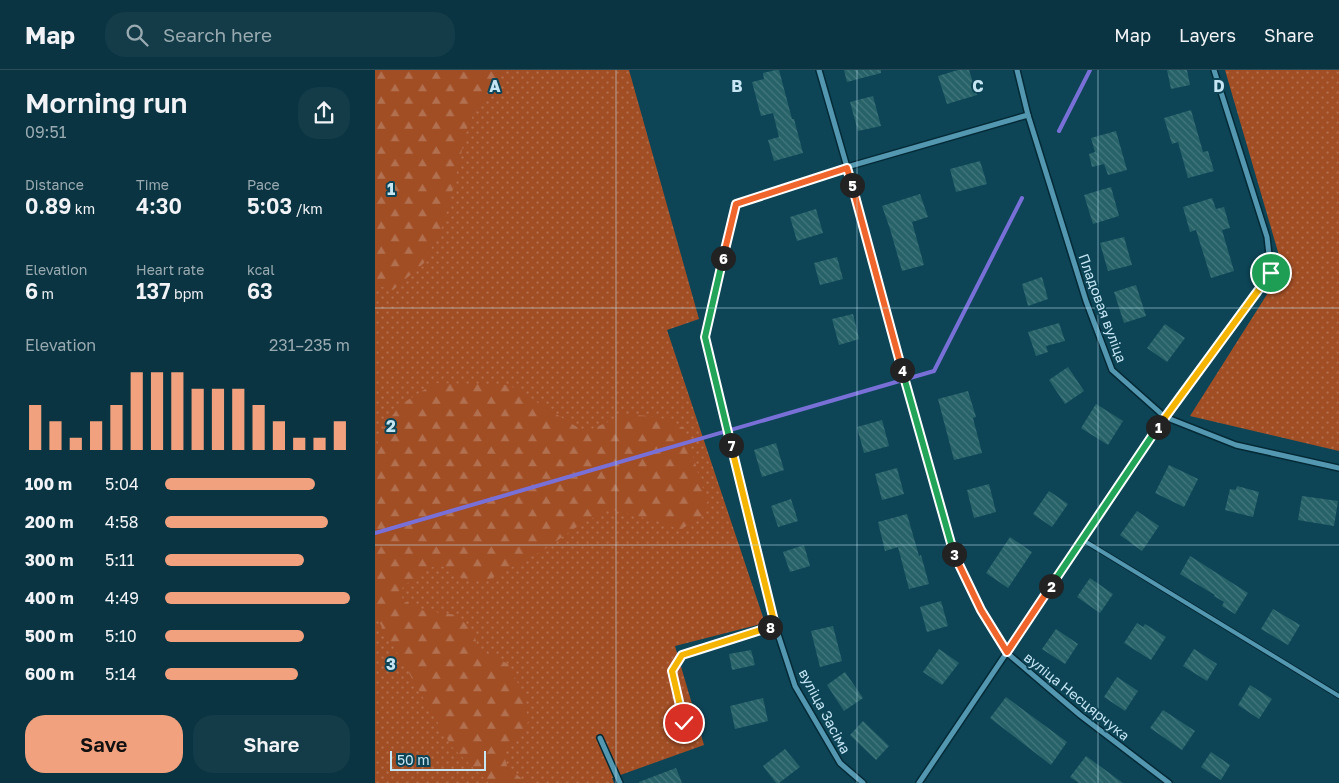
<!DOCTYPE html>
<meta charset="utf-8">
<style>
body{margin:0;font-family:"Golos Text",sans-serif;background:#133c48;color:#f1f3f6;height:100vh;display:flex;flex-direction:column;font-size:19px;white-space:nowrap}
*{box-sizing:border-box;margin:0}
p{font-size:16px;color:#99aab1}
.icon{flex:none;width:28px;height:28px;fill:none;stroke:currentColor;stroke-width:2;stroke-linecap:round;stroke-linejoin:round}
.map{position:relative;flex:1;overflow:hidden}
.details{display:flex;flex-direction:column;background:#0a3441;width:375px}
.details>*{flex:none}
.scale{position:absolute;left:15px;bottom:12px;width:96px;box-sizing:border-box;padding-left:5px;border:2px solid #c6e6f4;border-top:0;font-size:14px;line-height:18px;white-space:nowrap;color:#c6e6f4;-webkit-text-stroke:4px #0d4557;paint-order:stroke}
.pin{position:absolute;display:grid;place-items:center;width:42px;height:42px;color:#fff;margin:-21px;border:2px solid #fff;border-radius:50%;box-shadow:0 1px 5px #0007}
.km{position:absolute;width:25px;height:25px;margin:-12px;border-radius:50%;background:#222;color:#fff;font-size:14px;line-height:25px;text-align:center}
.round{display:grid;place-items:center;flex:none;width:52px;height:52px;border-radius:20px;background:#133c48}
.summary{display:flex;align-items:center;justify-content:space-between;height:85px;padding:0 25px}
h1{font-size:28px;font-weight:600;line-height:38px}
.stats{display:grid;grid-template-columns:repeat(3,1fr);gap:8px;height:85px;padding:5px 25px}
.stats div{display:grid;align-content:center}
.stats b{font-size:21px;font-weight:600}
.stats small{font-size:14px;font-weight:400}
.stats p{font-size:14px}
.chart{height:140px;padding:10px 25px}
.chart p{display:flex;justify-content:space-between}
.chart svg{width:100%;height:90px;margin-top:5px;stroke:#f1a17d;stroke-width:6}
.action{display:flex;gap:10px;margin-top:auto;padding:10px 25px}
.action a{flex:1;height:58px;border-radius:20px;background:#f1a17d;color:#111;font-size:20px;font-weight:600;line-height:58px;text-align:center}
.action a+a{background:#133c48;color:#f1f3f6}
ul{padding:0 25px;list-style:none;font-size:16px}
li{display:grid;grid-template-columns:80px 60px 1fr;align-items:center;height:38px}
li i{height:12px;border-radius:6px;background:#f1a17d}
header{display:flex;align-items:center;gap:30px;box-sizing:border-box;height:70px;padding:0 25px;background:#0a3441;border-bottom:1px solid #2a4f5a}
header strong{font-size:24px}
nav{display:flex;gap:28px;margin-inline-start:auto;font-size:18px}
.search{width:350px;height:45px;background:#133c48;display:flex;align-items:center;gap:12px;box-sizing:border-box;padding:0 18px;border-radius:20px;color:#99aab1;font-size:19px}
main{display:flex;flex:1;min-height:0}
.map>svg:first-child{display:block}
.grass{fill:url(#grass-dots)}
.forest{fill:url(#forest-firs)}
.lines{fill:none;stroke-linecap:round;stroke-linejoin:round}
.stream{stroke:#786fd7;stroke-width:4}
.building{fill:url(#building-back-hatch)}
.service-casing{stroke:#042a36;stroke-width:6}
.minor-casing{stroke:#042a36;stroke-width:8}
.service{stroke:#5497b0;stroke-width:4}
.minor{stroke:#5497b0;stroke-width:5}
.split-1-casing{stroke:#fff;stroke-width:10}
.split-2-casing{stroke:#fff;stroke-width:10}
.split-3-casing{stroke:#fff;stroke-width:10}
.split-4-casing{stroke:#fff;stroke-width:10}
.split-5-casing{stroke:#fff;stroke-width:10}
.split-6-casing{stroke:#fff;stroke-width:10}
.split-7-casing{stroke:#fff;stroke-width:10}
.split-8-casing{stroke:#fff;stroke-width:10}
.split-9-casing{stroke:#fff;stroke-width:10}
.split-1{stroke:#f5b400;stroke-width:6}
.split-2{stroke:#22a559;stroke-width:6}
.split-3{stroke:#f0652b;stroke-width:6}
.split-4{stroke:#22a559;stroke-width:6}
.split-5{stroke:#f0652b;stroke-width:6}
.split-6{stroke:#f0652b;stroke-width:6}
.split-7{stroke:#22a559;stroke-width:6}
.split-8{stroke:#f5b400;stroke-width:6}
.split-9{stroke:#f5b400;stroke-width:6}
.grid{fill:none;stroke:#c6e6f4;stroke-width:1;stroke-opacity:0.55}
.labels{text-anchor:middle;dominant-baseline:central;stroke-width:4;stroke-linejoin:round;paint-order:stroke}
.street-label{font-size:14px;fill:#c6e6f4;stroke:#0d4557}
.grid-label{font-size:16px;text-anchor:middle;font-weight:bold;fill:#c6e6f4;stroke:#0d4557;stroke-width:4;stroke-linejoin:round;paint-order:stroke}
</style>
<header>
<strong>Map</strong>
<div class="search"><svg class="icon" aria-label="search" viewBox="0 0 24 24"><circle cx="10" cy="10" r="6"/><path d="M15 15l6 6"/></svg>Search here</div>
<nav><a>Map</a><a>Layers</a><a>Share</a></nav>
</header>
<main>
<section class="details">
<div class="summary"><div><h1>Morning run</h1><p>09:51</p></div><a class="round"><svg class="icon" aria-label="share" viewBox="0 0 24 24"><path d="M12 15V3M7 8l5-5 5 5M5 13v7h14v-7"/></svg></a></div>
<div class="stats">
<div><p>Distance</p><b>0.89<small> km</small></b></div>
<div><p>Time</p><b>4:30</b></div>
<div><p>Pace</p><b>5:03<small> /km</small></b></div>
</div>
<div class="stats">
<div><p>Elevation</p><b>6<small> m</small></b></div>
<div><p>Heart rate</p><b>137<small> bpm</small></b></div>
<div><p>kcal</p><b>63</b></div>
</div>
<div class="chart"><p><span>Elevation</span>231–235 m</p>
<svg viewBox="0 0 160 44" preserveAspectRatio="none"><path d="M5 44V22M15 44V30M25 44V38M35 44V30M45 44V22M55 44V6M65 44V6M75 44V6M85 44V14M95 44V14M105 44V14M115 44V22M125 44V30M135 44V38M145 44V38M155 44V30"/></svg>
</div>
<ul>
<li><b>100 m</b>5:04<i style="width:81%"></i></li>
<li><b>200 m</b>4:58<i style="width:88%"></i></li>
<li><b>300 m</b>5:11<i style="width:75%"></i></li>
<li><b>400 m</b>4:49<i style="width:100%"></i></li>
<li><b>500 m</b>5:10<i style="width:75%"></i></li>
<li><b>600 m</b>5:14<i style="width:72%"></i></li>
</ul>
<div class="action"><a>Save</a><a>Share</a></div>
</section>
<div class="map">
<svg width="964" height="713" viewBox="0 0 964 713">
<defs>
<pattern id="grass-dots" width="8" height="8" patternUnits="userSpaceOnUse" patternTransform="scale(1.25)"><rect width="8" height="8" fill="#a24e25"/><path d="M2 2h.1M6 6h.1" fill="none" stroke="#b17050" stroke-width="1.8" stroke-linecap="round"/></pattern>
<pattern id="forest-firs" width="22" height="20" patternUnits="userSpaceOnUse" patternTransform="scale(1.25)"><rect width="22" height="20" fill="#a24e25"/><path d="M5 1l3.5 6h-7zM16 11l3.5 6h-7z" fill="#b17050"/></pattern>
<pattern id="building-back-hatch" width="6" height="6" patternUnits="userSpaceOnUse" patternTransform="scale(1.25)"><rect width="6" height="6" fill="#266268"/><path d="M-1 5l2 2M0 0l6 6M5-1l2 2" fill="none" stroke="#44787e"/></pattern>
</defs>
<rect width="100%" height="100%" fill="#0d4557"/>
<g class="grass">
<path d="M 0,0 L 254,0 L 324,249 L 292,260 L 390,553 L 300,576 L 329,675 L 237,708 L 239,713 L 0,713 Z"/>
<path d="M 850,0 L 964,0 L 964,381 L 815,346 L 908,199 Z"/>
</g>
<g class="forest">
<path d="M 0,0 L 131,0 L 112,23 L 93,54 L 77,123 L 68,155 L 49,193 L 18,220 L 0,215 Z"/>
<path d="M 60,313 L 134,315 L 210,362 L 251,344 L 283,347 L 309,358 L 333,434 L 329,445 L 305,460 L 285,452 L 235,439 L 206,454 L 167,481 L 111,511 L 86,508 L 64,494 L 43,504 L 24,521 L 29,531 L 45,540 L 82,545 L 98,561 L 103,578 L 133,594 L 150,627 L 153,652 L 145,669 L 128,681 L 132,696 L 148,710 L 157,713 L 114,713 L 77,677 L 0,545 L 0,379 L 10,356 L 25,335 Z"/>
</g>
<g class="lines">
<g class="stream">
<path d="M 684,61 L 715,0"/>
<path d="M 0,463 L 559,301 L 647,128"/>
</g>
</g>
<g class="building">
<path d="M 401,0 L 404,0 L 417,49 L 419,49 L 428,83 L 399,91 L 393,70 L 404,67 L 398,43 L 386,46 L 377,12 L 389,9 L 388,3 Z"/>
<path d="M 469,0 L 506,0 L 506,3 L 472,12 Z"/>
<path d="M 583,0 L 594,0 L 602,25 L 572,34 L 563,6 Z"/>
<path d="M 792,0 L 812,0 L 815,15 L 796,19 Z"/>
<path d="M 498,26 L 506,56 L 483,61 L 475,32 Z"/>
<path d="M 816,40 L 828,82 L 833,81 L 839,101 L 813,108 L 803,72 L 797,74 L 789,48 Z"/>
<path d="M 741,61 L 752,100 L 733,105 L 729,94 L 717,97 L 714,84 L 720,82 L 716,68 Z"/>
<path d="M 605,91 L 612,114 L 581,122 L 575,99 Z"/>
<path d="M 736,117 L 744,146 L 718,154 L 709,125 Z"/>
<path d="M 545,124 L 553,147 L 537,152 L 549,195 L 527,201 L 515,159 L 507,136 Z"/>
<path d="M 837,128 L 841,139 L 849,137 L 855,158 L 847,160 L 859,201 L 836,208 L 821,160 L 815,162 L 808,137 Z"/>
<path d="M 441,139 L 448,163 L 422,171 L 415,147 Z"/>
<path d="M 749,167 L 757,195 L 733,201 L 725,173 Z"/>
<path d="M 462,187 L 468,209 L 445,215 L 439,193 Z"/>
<path d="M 667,207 L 673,229 L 653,236 L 647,214 Z"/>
<path d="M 761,215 L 771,246 L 749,253 L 739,222 Z"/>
<path d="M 478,244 L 484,269 L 464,275 L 457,249 Z"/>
<path d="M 684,253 L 690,271 L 671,276 L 673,282 L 661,286 L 653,262 Z"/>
<path d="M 790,254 L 810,268 L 792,292 L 772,278 Z"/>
<path d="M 693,297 L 709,321 L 690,334 L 674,310 Z"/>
<path d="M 593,321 L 601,347 L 598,348 L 607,383 L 579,390 L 563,329 Z"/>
<path d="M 721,334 L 748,351 L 733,375 L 706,358 Z"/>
<path d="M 507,350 L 514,376 L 489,383 L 482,357 Z"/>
<path d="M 401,373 L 409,400 L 387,407 L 379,380 Z"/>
<path d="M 794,395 L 823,409 L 809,437 L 780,423 Z"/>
<path d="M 522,398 L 529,424 L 507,430 L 500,404 Z"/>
<path d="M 614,414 L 621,442 L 599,448 L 592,420 Z"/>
<path d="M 862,416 L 884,422 L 878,447 L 850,440 L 855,419 L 861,420 Z"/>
<path d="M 674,421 L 693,434 L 677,457 L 658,444 Z"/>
<path d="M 927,426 L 963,431 L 959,456 L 923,450 Z"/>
<path d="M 416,429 L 423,451 L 403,457 L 396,436 Z"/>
<path d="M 762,441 L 784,456 L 767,481 L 745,465 Z"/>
<path d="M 532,444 L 544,486 L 546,485 L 554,514 L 534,519 L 523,477 L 510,481 L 503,452 Z"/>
<path d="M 635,467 L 657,482 L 633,518 L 611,503 Z"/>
<path d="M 429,475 L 435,496 L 415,502 L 408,482 Z"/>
<path d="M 815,486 L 873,523 L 860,544 L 847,536 L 849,532 L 839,526 L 840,525 L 805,504 Z"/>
<path d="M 715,508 L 738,524 L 725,543 L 702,527 Z"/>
<path d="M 566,531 L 573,556 L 552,562 L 545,537 Z"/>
<path d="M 898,539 L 925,555 L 913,575 L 886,559 Z"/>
<path d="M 762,553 L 768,557 L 770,554 L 791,567 L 776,590 L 749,573 Z"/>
<path d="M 458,556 L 467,591 L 445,597 L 436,561 Z"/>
<path d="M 681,559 L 703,574 L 690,594 L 667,579 Z"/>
<path d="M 564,579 L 584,593 L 567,615 L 548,602 Z"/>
<path d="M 819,579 L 842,594 L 832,611 L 808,596 Z"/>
<path d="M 376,580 L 380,595 L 357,600 L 354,584 Z"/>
<path d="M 470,602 L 488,628 L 469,641 L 452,615 Z"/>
<path d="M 742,607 L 763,621 L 750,641 L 729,627 Z"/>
<path d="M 875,615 L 897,629 L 884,649 L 863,635 Z"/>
<path d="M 631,627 L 692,672 L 676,695 L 615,648 Z"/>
<path d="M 388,628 L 393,651 L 360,659 L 355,636 Z"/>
<path d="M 788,640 L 820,661 L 807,680 L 775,658 Z"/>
<path d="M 488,651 L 514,676 L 501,690 L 475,665 Z"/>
<path d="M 410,679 L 425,697 L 404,713 L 401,713 L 388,696 Z"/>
<path d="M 836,682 L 855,695 L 846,710 L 826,697 Z"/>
<path d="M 711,686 L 748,713 L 704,713 L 695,707 Z"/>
<path d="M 301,698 L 307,713 L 264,713 L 264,712 Z"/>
</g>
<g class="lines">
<g class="service-casing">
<g id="service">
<path d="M 708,470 L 964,626"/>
<path d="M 309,653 L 297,601 L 307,585 L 400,555"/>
</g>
</g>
<g class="minor-casing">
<g id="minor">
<path d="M 444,0 L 472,97 L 577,480 L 606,539 L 631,582 L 705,645 L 794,713"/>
<path d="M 642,0 L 653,45 L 711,231 L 737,300 L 790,347 L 861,375 L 964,398"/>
<path d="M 225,668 L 245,713"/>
<path d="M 488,713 L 465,693 L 420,616 L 400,555 L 330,267 L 361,134 L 472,97 L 653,45"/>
<path d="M 544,713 L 790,347 L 896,203 L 892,167 L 839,0"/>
</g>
</g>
<use href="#service" class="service"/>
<use href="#minor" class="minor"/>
</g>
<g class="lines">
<g class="split-1-casing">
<path id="split-1" d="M 783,357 L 896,203"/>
</g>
<g class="split-2-casing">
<path id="split-2" d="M 676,516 L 783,357"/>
</g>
<g class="split-3-casing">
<path id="split-3" d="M 579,484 L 606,540 L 632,582 L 676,516"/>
</g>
<g class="split-4-casing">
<path id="split-4" d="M 527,300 L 579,484"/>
</g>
<g class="split-5-casing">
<path id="split-5" d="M 477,115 L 527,300"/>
</g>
<g class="split-6-casing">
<path id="split-6" d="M 348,188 L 361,134 L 472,98 L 477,115"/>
</g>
<g class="split-7-casing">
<path id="split-7" d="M 348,188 L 330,267 L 356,375"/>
</g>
<g class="split-8-casing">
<path id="split-8" d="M 356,375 L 400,555 L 395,557"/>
</g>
<g class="split-9-casing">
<path id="split-9" d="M 309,653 L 297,601 L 307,585 L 395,557"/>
</g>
<use href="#split-1" class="split-1"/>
<use href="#split-2" class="split-2"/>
<use href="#split-3" class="split-3"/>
<use href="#split-4" class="split-4"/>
<use href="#split-5" class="split-5"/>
<use href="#split-6" class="split-6"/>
<use href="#split-7" class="split-7"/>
<use href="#split-8" class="split-8"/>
<use href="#split-9" class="split-9"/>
</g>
<path class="grid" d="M 241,0 L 241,713M 482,0 L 482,713M 723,0 L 723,713M 0,238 L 964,238M 0,475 L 964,475"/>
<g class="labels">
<g class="street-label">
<text transform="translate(728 238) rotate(70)">Пладовая вуліца</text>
<text transform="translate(702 626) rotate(39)">вуліца Несцярчука</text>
<text transform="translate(450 641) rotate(62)">вуліца Засіма</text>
</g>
</g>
<g class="grid-label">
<text x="120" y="22">A</text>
<text x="362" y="22">B</text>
<text x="603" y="22">C</text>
<text x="844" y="22">D</text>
<text x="16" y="125">1</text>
<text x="16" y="362">2</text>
<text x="16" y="600">3</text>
</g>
</svg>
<div class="scale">50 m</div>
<div class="pin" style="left:896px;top:203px;background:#1e9e55"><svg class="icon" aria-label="arrive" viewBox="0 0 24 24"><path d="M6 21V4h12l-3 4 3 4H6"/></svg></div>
<div class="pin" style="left:309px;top:653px;background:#d93025"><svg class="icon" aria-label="check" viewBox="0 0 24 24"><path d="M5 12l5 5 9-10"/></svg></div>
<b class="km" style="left:783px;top:357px">1</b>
<b class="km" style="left:676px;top:516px">2</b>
<b class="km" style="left:579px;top:484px">3</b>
<b class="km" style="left:527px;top:300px">4</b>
<b class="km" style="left:477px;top:115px">5</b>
<b class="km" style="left:348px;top:188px">6</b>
<b class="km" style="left:356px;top:375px">7</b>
<b class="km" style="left:395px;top:557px">8</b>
</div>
</main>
